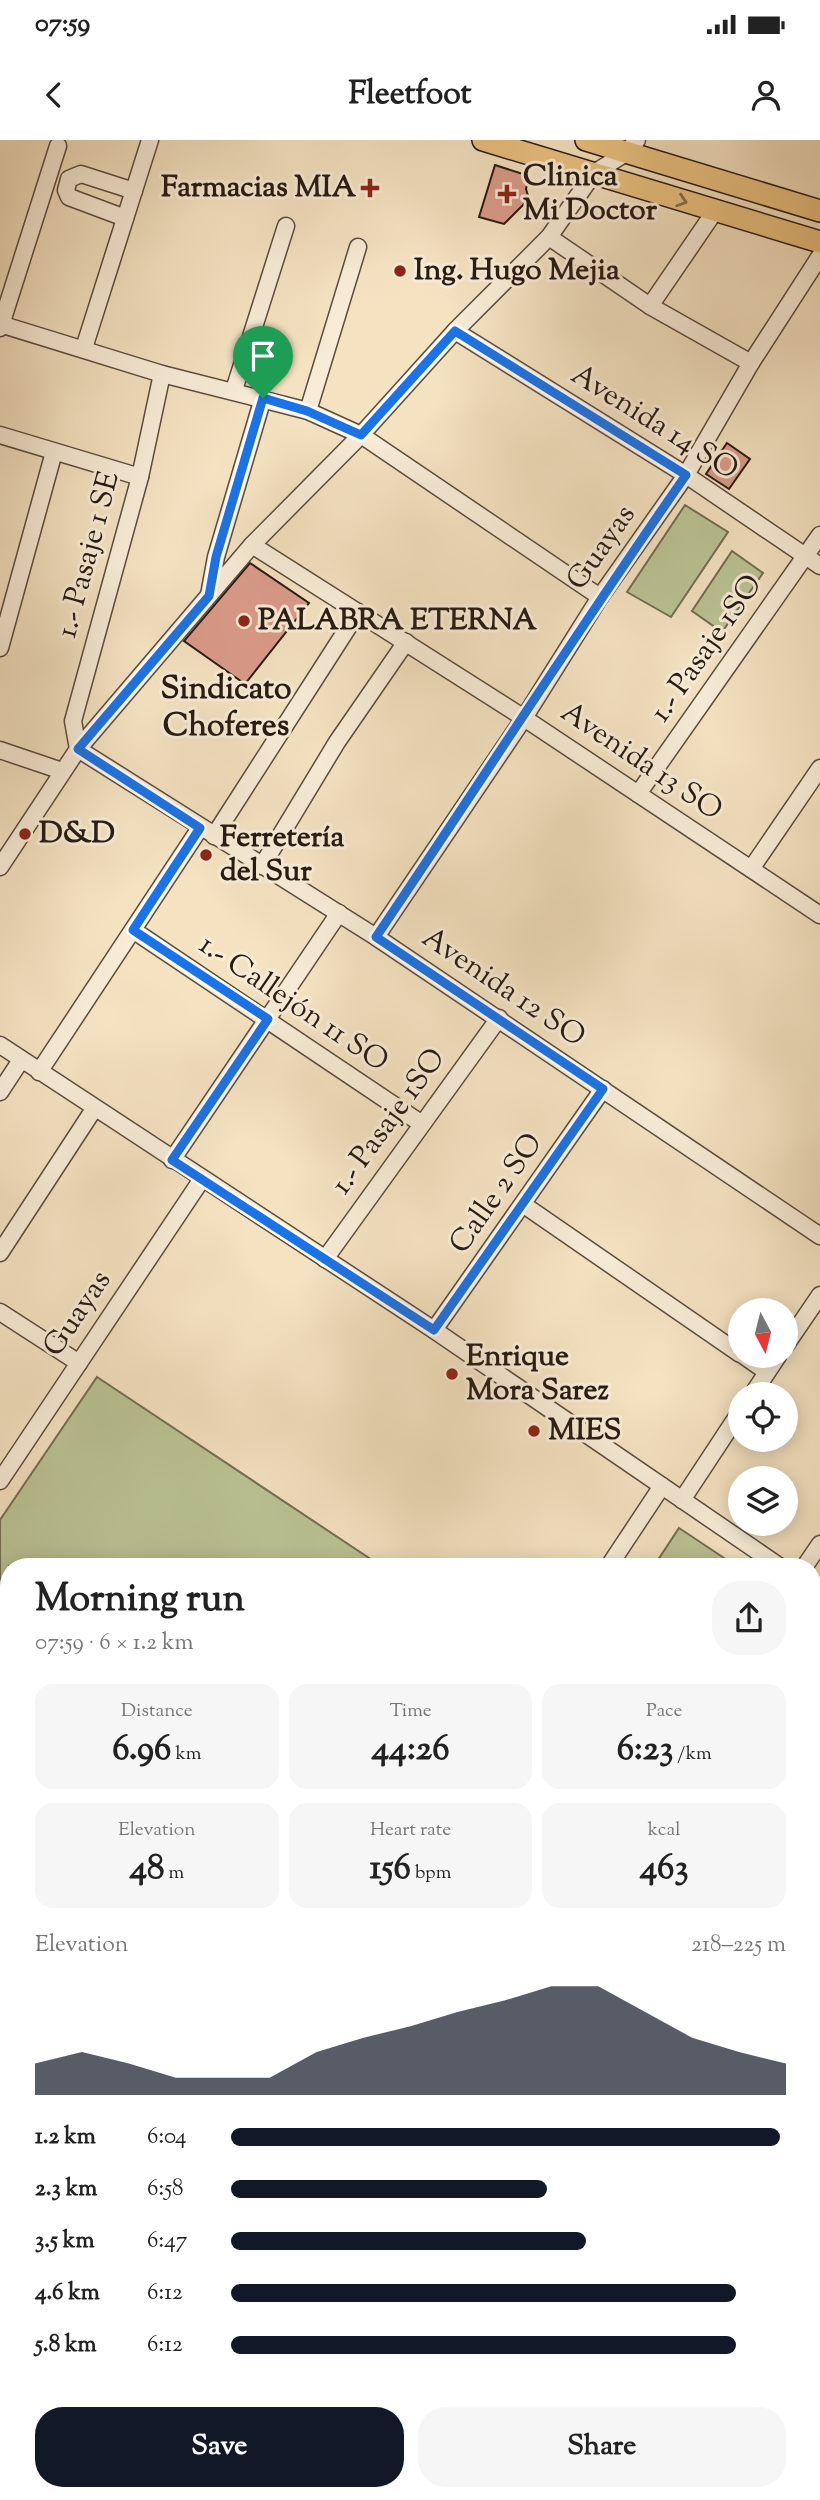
<!DOCTYPE html>
<meta charset="utf-8">
<style>
body{margin:0;font-family:"Sorts Mill Goudy",serif;background:#f6f6f6;color:#222;height:100vh;display:flex;flex-direction:column;font-size:26px;white-space:nowrap}
*{box-sizing:border-box;margin:0}
p{font-size:23px;color:#767676}
.icon{flex:none;width:38px;height:38px;fill:none;stroke:currentColor;stroke-width:2;stroke-linecap:round;stroke-linejoin:round}
.map{position:relative;flex:1;overflow:hidden}
.panel{position:absolute;left:0px;top:1418px;width:821px;height:943px;display:flex;flex-direction:column;background:#fff;border-radius:28px 28px 0 0;box-shadow:0 4px 18px #0003}
.panel>*{flex:none}
.needle{width:46px;rotate:173deg}
.buttons{position:absolute;left:728px;top:1158px;display:grid;gap:14px}
.buttons a{display:grid;place-items:center;width:70px;height:70px;border-radius:50%;background:#fff;box-shadow:0 4px 18px #0003;font-size:35px}
.pin{position:absolute;display:grid;place-items:center;width:60px;height:60px;color:#fff;margin:-72px -30px;border-radius:50% 50% 50% 0;rotate:-45deg;box-shadow:0 0 7px #0007}
.pin .icon{rotate:45deg}
.round{display:grid;place-items:center;flex:none;width:74px;height:74px;border-radius:28px;background:#f6f6f6}
.headline{display:flex;align-items:center;justify-content:space-between;height:119px;padding:0 35px}
h1{font-size:38px;font-weight:800;line-height:52px}
.metrics{display:grid;grid-template-columns:repeat(3,1fr);gap:10px;height:119px;padding:7px 35px}
.metrics div{display:grid;align-content:center;border-radius:18px;background:#f6f6f6;text-align:center}
.metrics b{font-size:35px;font-weight:800}
.metrics small{font-size:19px;font-weight:400}
.metrics p{font-size:19px}
.chart{height:196px;padding:14px 35px}
.chart p{display:flex;justify-content:space-between}
.chart svg{width:100%;height:126px;margin-top:7px;fill:#111827;opacity:.7}
.cta{display:flex;gap:14px;margin-top:auto;padding:14px 35px}
.cta a{flex:1;height:80px;border-radius:28px;background:#111827;color:#fff;font-size:28px;font-weight:800;line-height:80px;text-align:center}
.cta a+a{background:#f6f6f6;color:#222}
ul{padding:0 35px;list-style:none;font-size:23px}
li{display:grid;grid-template-columns:112px 84px 1fr;align-items:center;height:52px}
li i{height:18px;border-radius:9px;background:#111827}
.status{display:flex;justify-content:space-between;align-items:center;height:49px;padding:0 35px;background:#fff;direction:ltr}
.status svg{height:19px;fill:currentColor}
header{display:flex;justify-content:space-between;align-items:center;height:91px;padding:0 35px;background:#fff;font-size:32px;font-weight:800}
.map>svg:first-child{display:block}
.green{fill:#bac394;stroke:#716e53;stroke-width:2}
.building{fill:#da9b89;stroke:#281a12;stroke-width:2}
.lines{fill:none;stroke-linecap:round;stroke-linejoin:round}
.minor-casing{stroke:#5b4c3e;stroke-width:19}
.major-casing{stroke:#281a12;stroke-width:24}
.minor{stroke:#f8ecd7;stroke-width:16}
.major{stroke:#eac180;stroke-width:21}
.oneway{stroke:#896e49}
.route-casing{stroke:#fff;stroke-width:14}
.route{stroke:#1a73e8;stroke-width:9}
.poi-dot{fill:#8f2418;stroke:#f8ecd7;stroke-width:2.5}
.labels{text-anchor:middle;dominant-baseline:central;stroke-width:6;stroke-linejoin:round;paint-order:stroke}
.poi-label{font-size:30px;font-weight:bold;fill:#281a12;stroke:#f8ecd7;text-anchor:start}
.street-label{font-size:30px;fill:#281a12;stroke:#f8ecd7}
.neighbourhood-label{font-size:32px;font-weight:bold;fill:#281a12;stroke:#f8ecd7}
</style>
<div class="status"><b>07:59</b><svg viewBox="0 0 49 12"><path d="M0 12V9h3v3zM5 12V6h3v6zM10 12V3h3v9zM15 12V0h3v12zM26 1h20v11H26zM47 4h2v5h-2z"/></svg></div>
<header><svg class="icon" aria-label="back" viewBox="0 0 24 24"><path d="M15 5l-7 7 7 7"/></svg>Fleetfoot<svg class="icon" aria-label="person" viewBox="0 0 24 24"><circle cx="12" cy="8" r="4"/><path d="M4 21q1-7 8-7t8 7"/></svg></header>
<div class="map">
<svg width="820" height="2360" viewBox="0 0 820 2360">
<rect width="100%" height="100%" fill="#f4e2c1"/>
<filter id="stains"><feTurbulence type="fractalNoise" baseFrequency=".00286" numOctaves="4"/><feColorMatrix values="0 0 0 0 .2 0 0 0 0 .09 0 0 0 0 .02 0 0 0 .5 -.17"/></filter>
<radialGradient id="worn" r=".72"><stop offset=".6" stop-color="#630" stop-opacity="0"/><stop offset="1" stop-color="#630" stop-opacity=".3"/></radialGradient>
<g class="green">
<path d="M 685,365 L 728,392 L 671,477 L 627,452 Z"/>
<path d="M 732,411 L 763,433 L 722,492 L 692,471 Z"/>
<path d="M 97,1237 L 381,1426 L 9,1426 L 9,1561 L 0,1555 L 0,1380 Z"/>
<path d="M 679,1388 L 736,1426 L 654,1426 Z"/>
<path d="M 812,1476 L 820,1482 L 820,1594 L 812,1606 Z"/>
</g>
<g class="building">
<path d="M 495,25 L 529,36 L 526,49 L 529,59 L 504,84 L 479,77 Z"/>
<path d="M 727,303 L 750,319 L 729,349 L 706,334 Z"/>
<path d="M 250,423 L 309,463 L 245,544 L 184,501 Z"/>
</g>
<g class="lines">
<g class="minor-casing">
<g id="minor">
<path d="M 125,78 L 69,57 L 66,50 L 69,39 L 81,34 L 134,51"/>
<path d="M 549,97 L 650,166 L 751,223"/>
<path d="M 650,166 L 715,71"/>
<path d="M 0,184 L 162,234 L 308,271 L 361,295 L 600,457"/>
<path d="M 0,188 L 58,6"/>
<path d="M 455,191 L 686,335 L 820,426"/>
<path d="M 84,208 L 150,0"/>
<path d="M 162,234 L 140,337 L 73,581 L 78,609 L 376,797 L 820,1096"/>
<path d="M 234,250 L 286,86"/>
<path d="M 308,271 L 358,107"/>
<path d="M 0,295 L 140,337"/>
<path d="M 252,405 L 524,578 L 820,775"/>
<path d="M 209,455 L 216,417 L 263,258"/>
<path d="M 0,508 L 54,312"/>
<path d="M 0,610 L 62,631"/>
<path d="M 638,654 L 820,395"/>
<path d="M 214,696 L 358,472"/>
<path d="M 262,726 L 337,602 L 406,502"/>
<path d="M 0,727 L 78,609 L 252,405 L 361,295 L 455,191 L 549,97 L 594,33 L 626,13 L 637,0"/>
<path d="M 751,729 L 820,628"/>
<path d="M 133,790 L 422,984"/>
<path d="M 376,797 L 524,578 L 600,457 L 686,335 L 751,223 L 820,116"/>
<path d="M 0,905 L 434,1190 L 779,1426"/>
<path d="M 39,932 L 200,688"/>
<path d="M 0,952 L 21,920"/>
<path d="M 172,1020 L 339,773"/>
<path d="M 524,1065 L 740,1214"/>
<path d="M 0,1113 L 94,969"/>
<path d="M 325,1119 L 499,878"/>
<path d="M 0,1172 L 79,1223"/>
<path d="M 434,1190 L 603,949"/>
<path d="M 786,1205 L 820,1155"/>
<path d="M 744,1216 L 767,1232"/>
<path d="M 752,1255 L 778,1216"/>
<path d="M 0,1341 L 202,1039"/>
<path d="M 682,1360 L 740,1272"/>
<path d="M 609,1426 L 662,1346"/>
<path d="M 805,1426 L 820,1404"/>
<path d="M 812,1448 L 820,1453"/>
<path d="M 0,1571 L 9,1576"/>
<path d="M 812,1672 L 820,1659"/>
<path d="M 812,1713 L 820,1701"/>
<path d="M 812,1759 L 820,1765"/>
<path d="M 812,2130 L 820,2135"/>
<path d="M 812,2234 L 820,2222"/>
<path d="M 0,2320 L 9,2326"/>
<path d="M 45,2352 L 56,2360"/>
<path d="M 590,2352 L 602,2360"/>
<path d="M 358,2360 L 363,2352"/>
<path d="M 383,2360 L 388,2352"/>
<path d="M 722,2360 L 728,2352"/>
</g>
</g>
<g class="major-casing">
<g id="major">
<path d="M 483,0 L 820,102"/>
<path d="M 586,0 L 820,71"/>
</g>
</g>
<use href="#minor" class="minor"/>
<use href="#major" class="major"/>
</g>
<defs><path id="oneway-chevron" d="M-2-3.5L2.5 0L-2 3.5" fill="none" stroke-width="1.6" stroke-linecap="round" stroke-linejoin="round" transform="scale(1.75)"/></defs>
<use class="oneway" href="#oneway-chevron" transform="translate(682 61) rotate(18)"/>
<g class="lines">
<g class="route-casing">
<path id="route" d="M 455,191 L 686,335 C 580,487 480,643 376,797 L 603,949 L 434,1190 L 172,1020 L 268,879 L 133,790 L 200,688 L 78,609 L 209,456 L 216,417 L 263,258 L 307,271 L 361,295 Z"/>
</g>
<use href="#route" class="route"/>
</g>
<g class="poi-dot">
<path d="M366.5 37.5h7v7h7v7h-7v7h-7v-7h-7v-7h7z"/>
<path d="M503.5 43.5h7v7h7v7h-7v7h-7v-7h-7v-7h7z"/>
<circle cx="400" cy="131" r="7"/>
<circle cx="244" cy="481" r="7"/>
<circle cx="25" cy="694" r="7"/>
<circle cx="206" cy="715" r="7"/>
<circle cx="452" cy="1234" r="7"/>
<circle cx="534" cy="1291" r="7"/>
</g>
<g class="labels">
<g class="poi-label">
<text x="523" y="37">Clinica<tspan x="523" dy="34">Mi Doctor</tspan></text>
<text x="356" y="48" text-anchor="end">Farmacias MIA</text>
<text x="414" y="131">Ing. Hugo Mejia</text>
<text x="258" y="481">PALABRA ETERNA</text>
<text x="39" y="694">D&amp;D</text>
<text x="220" y="698">Ferretería<tspan x="220" dy="34">del Sur</tspan></text>
<text x="466" y="1217">Enrique<tspan x="466" dy="34">Mora Sarez</tspan></text>
<text x="548" y="1291">MIES</text>
</g>
<g class="street-label">
<text transform="translate(654 283) rotate(32)">Avenida 14 SO</text>
<text transform="translate(602 408) rotate(-55)">Guayas</text>
<text transform="translate(89 415) rotate(-75)">1.- Pasaje 1 SE</text>
<text transform="translate(707 509) rotate(-55)">1.- Pasaje 1SO</text>
<text transform="translate(641 622) rotate(34)">Avenida 13 SO</text>
<text transform="translate(503 848) rotate(34)">Avenida 12 SO</text>
<text transform="translate(293 864) rotate(34)">1.- Callejón 11 SO</text>
<text transform="translate(389 982) rotate(-54)">1.- Pasaje 1SO</text>
<text transform="translate(497 1054) rotate(-55)">Calle 2 SO</text>
<text transform="translate(78 1174) rotate(-56)">Guayas</text>
</g>
<g class="neighbourhood-label">
<text x="226" y="550">Sindicato<tspan x="226" dy="37">Choferes</tspan></text>
</g>
</g>
<rect width="100%" height="100%" filter="url(#stains)"/>
<rect width="100%" height="100%" fill="url(#worn)"/>
</svg>
<div class="buttons">
<a><svg class="needle" viewBox="-14 -14 28 28"><path d="M0-13l5 13h-10z" fill="#e53935"/><path d="M0 13l5-13h-10z" fill="#767676"/></svg></a>
<a><svg class="icon" aria-label="locate" viewBox="0 0 24 24"><circle cx="12" cy="12" r="6"/><path d="M12 2v4M12 18v4M2 12h4M18 12h4"/></svg></a>
<a><svg class="icon" aria-label="layers" viewBox="0 0 24 24"><path d="M12 4l9 5-9 5-9-5zM3 14l9 5 9-5"/></svg></a>
</div>
<div class="pin" style="left:263px;top:258px;background:#1e9e55"><svg class="icon" aria-label="arrive" viewBox="0 0 24 24"><path d="M6 21V4h12l-3 4 3 4H6"/></svg></div>
<section class="panel">
<div class="headline"><div><h1>Morning run</h1><p>07:59 · 6 × 1.2 km</p></div><a class="round"><svg class="icon" aria-label="share" viewBox="0 0 24 24"><path d="M12 15V3M7 8l5-5 5 5M5 13v7h14v-7"/></svg></a></div>
<div class="metrics">
<div><p>Distance</p><b>6.96<small> km</small></b></div>
<div><p>Time</p><b>44:26</b></div>
<div><p>Pace</p><b>6:23<small> /km</small></b></div>
</div>
<div class="metrics">
<div><p>Elevation</p><b>48<small> m</small></b></div>
<div><p>Heart rate</p><b>156<small> bpm</small></b></div>
<div><p>kcal</p><b>463</b></div>
</div>
<div class="chart"><p><span>Elevation</span>218–225 m</p>
<svg viewBox="0 0 160 44" preserveAspectRatio="none"><path d="M0 44V33L10 29L20 33L30 38L40 38L50 38L60 29L70 24L80 20L90 15L100 11L110 6L120 6L130 15L140 24L150 29L160 33V44z"/></svg>
</div>
<ul>
<li><b>1.2 km</b>6:04<i style="width:99%"></i></li>
<li><b>2.3 km</b>6:58<i style="width:57%"></i></li>
<li><b>3.5 km</b>6:47<i style="width:64%"></i></li>
<li><b>4.6 km</b>6:12<i style="width:91%"></i></li>
<li><b>5.8 km</b>6:12<i style="width:91%"></i></li>
</ul>
<div class="cta"><a>Save</a><a>Share</a></div>
</section>
</div>
